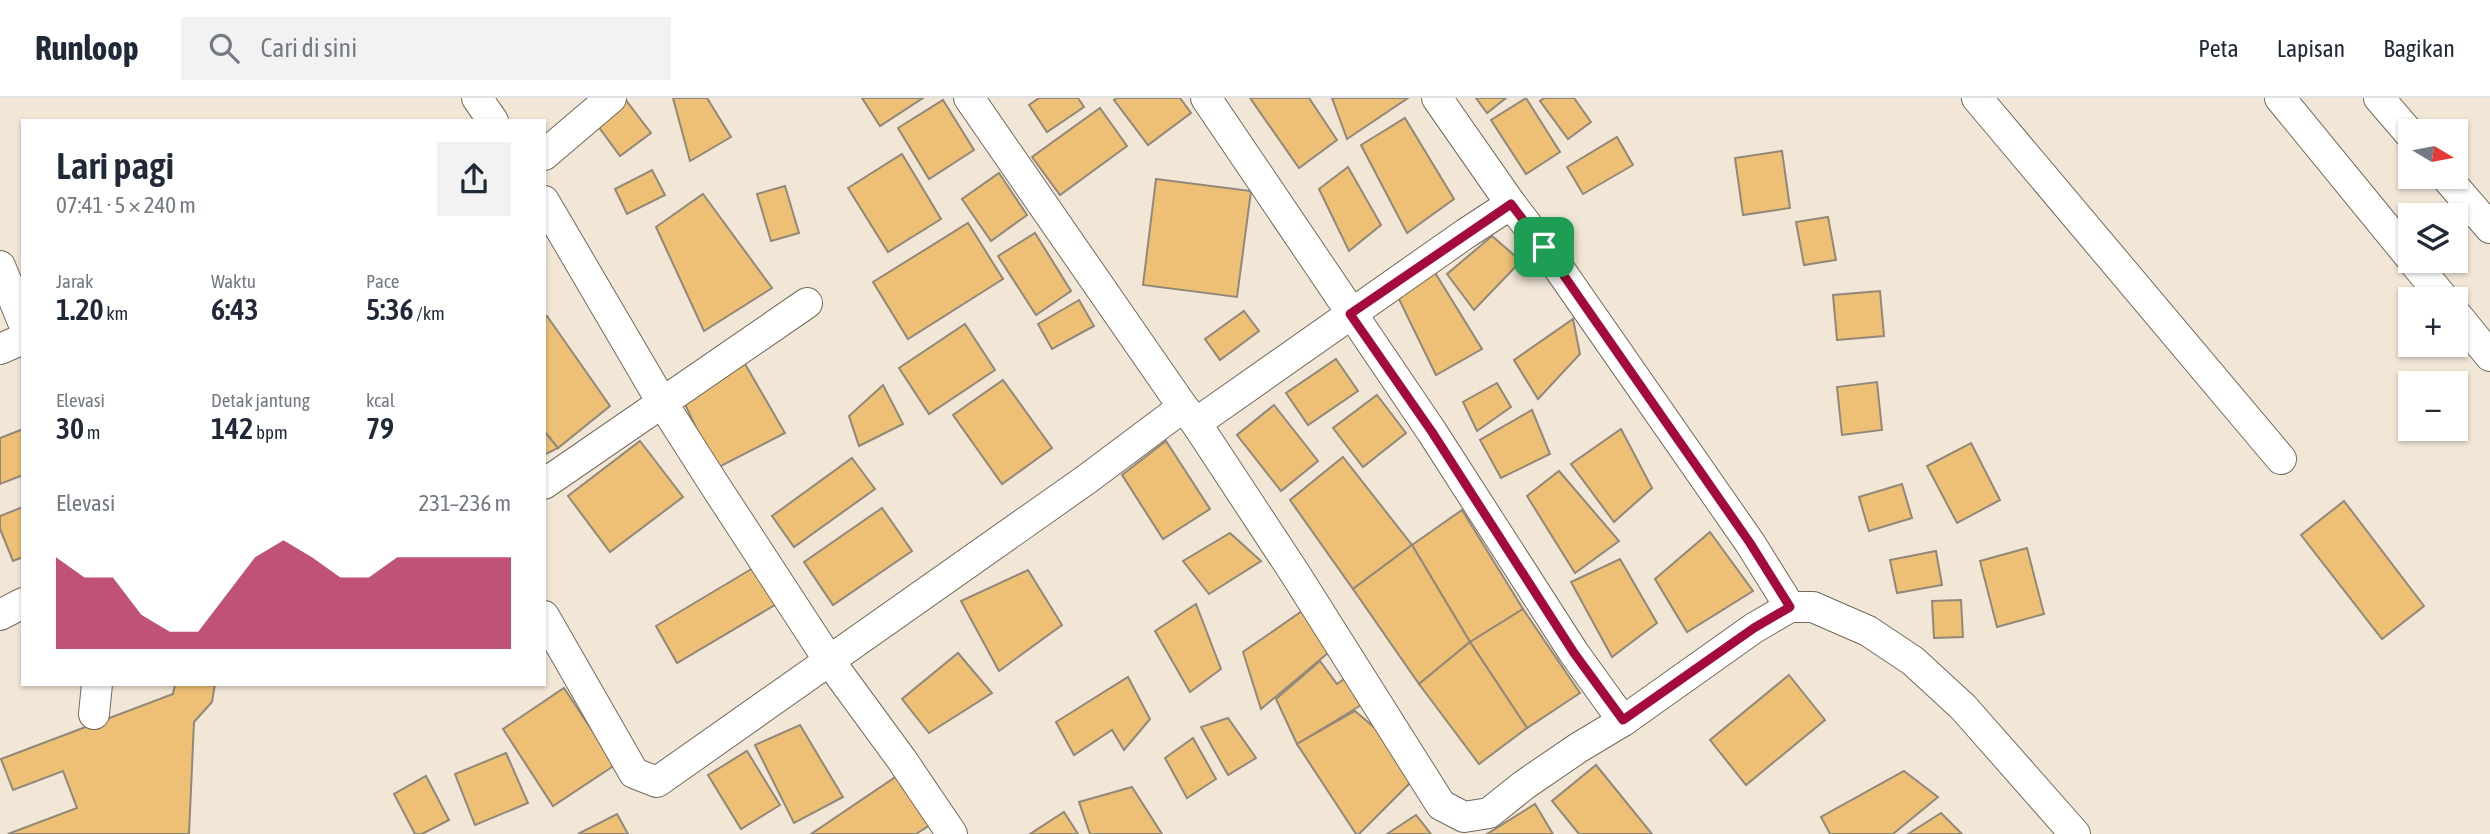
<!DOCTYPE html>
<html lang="id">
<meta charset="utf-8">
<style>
body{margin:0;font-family:"Asap Condensed",sans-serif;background:#f2f2f3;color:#1f2937;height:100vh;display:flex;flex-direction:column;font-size:26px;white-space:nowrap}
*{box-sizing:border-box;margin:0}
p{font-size:23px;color:#747a83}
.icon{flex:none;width:38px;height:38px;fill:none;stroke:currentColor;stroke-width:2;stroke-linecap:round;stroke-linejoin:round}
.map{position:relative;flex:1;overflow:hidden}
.panel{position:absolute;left:21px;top:21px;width:525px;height:567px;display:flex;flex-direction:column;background:#fff;border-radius:0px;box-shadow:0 2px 5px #0004}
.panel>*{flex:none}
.needle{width:46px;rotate:100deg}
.tools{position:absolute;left:2398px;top:21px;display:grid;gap:14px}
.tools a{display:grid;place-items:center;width:70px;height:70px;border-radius:0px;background:#fff;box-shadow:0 2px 5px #0004;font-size:35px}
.pin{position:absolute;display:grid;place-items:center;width:60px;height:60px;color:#fff;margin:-30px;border-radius:14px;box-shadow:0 4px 10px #0006}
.round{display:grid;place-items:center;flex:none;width:74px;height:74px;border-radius:0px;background:#f2f2f3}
.headline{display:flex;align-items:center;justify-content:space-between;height:119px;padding:0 35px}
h1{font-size:38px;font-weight:600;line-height:52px}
.metrics{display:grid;grid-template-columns:repeat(3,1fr);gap:10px;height:119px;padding:7px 35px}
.metrics div{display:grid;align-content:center}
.metrics b{font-size:30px;font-weight:600}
.metrics small{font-size:19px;font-weight:400}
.metrics p{font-size:19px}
.chart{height:196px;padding:14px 35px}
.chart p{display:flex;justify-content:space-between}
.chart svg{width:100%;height:126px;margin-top:7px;fill:#a50a3c;opacity:.7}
header{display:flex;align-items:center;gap:42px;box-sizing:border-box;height:98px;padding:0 35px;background:#fff;border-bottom:2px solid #e0e1e3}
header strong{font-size:33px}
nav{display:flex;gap:38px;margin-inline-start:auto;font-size:24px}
.search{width:490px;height:63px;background:#f2f2f3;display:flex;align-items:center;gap:18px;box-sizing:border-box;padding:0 24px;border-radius:0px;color:#747a83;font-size:26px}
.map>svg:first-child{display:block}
.building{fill:#edc075;stroke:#928879;stroke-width:2}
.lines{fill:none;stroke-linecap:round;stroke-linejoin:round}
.minor-casing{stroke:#736a5c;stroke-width:32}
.minor{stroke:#fff;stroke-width:30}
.route-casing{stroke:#fff;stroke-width:14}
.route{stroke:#a50a3c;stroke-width:9}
</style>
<header>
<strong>Runloop</strong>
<div class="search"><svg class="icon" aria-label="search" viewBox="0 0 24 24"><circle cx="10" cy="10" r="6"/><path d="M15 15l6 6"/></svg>Cari di sini</div>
<nav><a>Peta</a><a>Lapisan</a><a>Bagikan</a></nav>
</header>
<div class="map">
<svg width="2490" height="736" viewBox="0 0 2490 736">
<rect width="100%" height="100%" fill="#f2e7d7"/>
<g class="building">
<path d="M 673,0 L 707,0 L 731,39 L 690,63 Z"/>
<path d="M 862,0 L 923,0 L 880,28 Z"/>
<path d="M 1039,0 L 1078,0 L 1084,9 L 1047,34 L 1029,7 Z"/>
<path d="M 1117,0 L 1180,0 L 1191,15 L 1148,47 L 1114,2 Z"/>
<path d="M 1250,0 L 1309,0 L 1337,42 L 1299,70 Z"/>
<path d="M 1332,0 L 1408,0 L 1347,41 Z"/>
<path d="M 1476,0 L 1506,0 L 1487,15 Z"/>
<path d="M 1526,0 L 1560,54 L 1526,76 L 1491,22 Z"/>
<path d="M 1544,0 L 1574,0 L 1591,24 L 1568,41 L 1540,3 Z"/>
<path d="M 625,1 L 651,35 L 620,58 L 595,24 Z"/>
<path d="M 943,2 L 974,52 L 929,81 L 898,30 Z"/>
<path d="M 1100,10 L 1127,48 L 1060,97 L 1032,59 Z"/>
<path d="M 1405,20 L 1454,101 L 1407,135 L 1361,47 Z"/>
<path d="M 1617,39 L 1633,67 L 1583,96 L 1567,69 Z"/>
<path d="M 1782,53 L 1790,110 L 1743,117 L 1735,60 Z"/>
<path d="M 902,56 L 941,121 L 888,154 L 848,90 Z"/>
<path d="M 1348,69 L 1381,127 L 1349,153 L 1319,91 Z"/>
<path d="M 652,72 L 665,97 L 627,116 L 615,91 Z"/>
<path d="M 999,75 L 1027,117 L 991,143 L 962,101 Z"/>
<path d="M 1156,81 L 1251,93 L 1237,199 L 1143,187 Z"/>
<path d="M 785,88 L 799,135 L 771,143 L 757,96 Z"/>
<path d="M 703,96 L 772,190 L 704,233 L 656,129 Z"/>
<path d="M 1828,119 L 1836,162 L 1804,167 L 1796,124 Z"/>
<path d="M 968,125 L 1003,181 L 908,241 L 873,184 Z"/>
<path d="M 1035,135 L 1071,193 L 1036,217 L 998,158 Z"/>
<path d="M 1492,138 L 1521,163 L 1474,212 L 1447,176 Z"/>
<path d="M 1434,173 L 1482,251 L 1436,277 L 1395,193 Z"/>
<path d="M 1880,193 L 1884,238 L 1837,242 L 1833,197 Z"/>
<path d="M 1079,202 L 1094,228 L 1052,251 L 1038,226 Z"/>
<path d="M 1244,213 L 1259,233 L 1220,262 L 1205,241 Z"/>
<path d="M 547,218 L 610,308 L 558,350 L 544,333 L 544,221 Z"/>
<path d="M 1573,221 L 1580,256 L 1538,301 L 1514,262 Z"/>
<path d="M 965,226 L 995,272 L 929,316 L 899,270 Z"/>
<path d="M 1336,261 L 1358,293 L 1308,327 L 1286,295 Z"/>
<path d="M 745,266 L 785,335 L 715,371 L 684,304 Z"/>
<path d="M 1003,282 L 1052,350 L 1002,386 L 953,317 Z"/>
<path d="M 1877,284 L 1882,332 L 1842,337 L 1837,289 Z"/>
<path d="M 1497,285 L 1511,309 L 1477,333 L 1463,304 Z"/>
<path d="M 883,287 L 903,326 L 859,348 L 849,318 Z"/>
<path d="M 1377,297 L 1406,335 L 1363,369 L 1333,330 Z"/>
<path d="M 1274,307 L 1318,363 L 1281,393 L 1237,337 Z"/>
<path d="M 1532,312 L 1550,356 L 1501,380 L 1480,342 Z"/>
<path d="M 23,331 L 23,377 L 0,386 L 0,340 Z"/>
<path d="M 1621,331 L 1652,390 L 1614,424 L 1571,366 Z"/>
<path d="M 544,333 L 558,350 L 544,357 Z"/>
<path d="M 640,343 L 683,399 L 610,454 L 568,398 Z"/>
<path d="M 1166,343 L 1210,411 L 1163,441 L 1122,377 Z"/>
<path d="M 1971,345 L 2000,402 L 1957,425 L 1927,368 Z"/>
<path d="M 1343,359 L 1412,447 L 1353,491 L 1290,402 Z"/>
<path d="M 852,360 L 875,391 L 794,449 L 772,418 Z"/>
<path d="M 1559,373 L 1619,443 L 1575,475 L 1527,398 Z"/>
<path d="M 1902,386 L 1912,420 L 1869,433 L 1859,399 Z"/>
<path d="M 2344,403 L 2424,508 L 2382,541 L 2301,437 Z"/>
<path d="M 23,409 L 23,459 L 13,463 L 0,431 L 0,418 Z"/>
<path d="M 882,410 L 912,453 L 833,507 L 804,464 Z"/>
<path d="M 1462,412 L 1523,511 L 1470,544 L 1412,447 Z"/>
<path d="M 1710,434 L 1753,493 L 1687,534 L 1655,481 Z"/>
<path d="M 1230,435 L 1261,463 L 1209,496 L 1183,463 Z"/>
<path d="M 1412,447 L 1470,544 L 1419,586 L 1353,491 Z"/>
<path d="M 2027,450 L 2044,516 L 1997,529 L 1980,463 Z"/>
<path d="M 1936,453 L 1942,487 L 1897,495 L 1890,462 Z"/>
<path d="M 1620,461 L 1657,525 L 1612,559 L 1571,484 Z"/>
<path d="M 758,467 L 780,504 L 677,565 L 656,528 Z"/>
<path d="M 1028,472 L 1062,527 L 999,573 L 961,503 Z"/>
<path d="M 1961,502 L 1963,539 L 1934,540 L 1932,503 Z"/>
<path d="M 1196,506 L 1221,571 L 1190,594 L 1155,533 Z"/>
<path d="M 1305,511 L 1328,555 L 1261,611 L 1243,554 Z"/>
<path d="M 1523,511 L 1580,595 L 1527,630 L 1470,544 Z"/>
<path d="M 1470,544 L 1527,630 L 1479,666 L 1419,586 Z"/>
<path d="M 958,555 L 992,595 L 929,635 L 902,601 Z"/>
<path d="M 1320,563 L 1337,586 L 1348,578 L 1363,606 L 1297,646 L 1276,601 Z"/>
<path d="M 1789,577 L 1825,622 L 1746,687 L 1710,642 Z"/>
<path d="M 1128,579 L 1150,621 L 1124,652 L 1112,632 L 1074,657 L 1056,624 Z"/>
<path d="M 175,586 L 215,586 L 212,604 L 194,624 L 189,736 L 8,736 L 77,710 L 63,673 L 13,692 L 1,661 L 173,596 Z"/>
<path d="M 564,590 L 615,667 L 553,708 L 503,631 Z"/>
<path d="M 1355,613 L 1396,648 L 1414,681 L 1359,736 L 1356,736 L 1297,646 Z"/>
<path d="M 1228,620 L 1256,660 L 1228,677 L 1201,629 Z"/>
<path d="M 800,627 L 843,699 L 794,725 L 755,647 Z"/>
<path d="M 1193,640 L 1216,681 L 1187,700 L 1165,660 Z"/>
<path d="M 747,653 L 780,707 L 741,731 L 708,677 Z"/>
<path d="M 506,655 L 528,705 L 475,727 L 455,676 Z"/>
<path d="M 1596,667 L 1652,736 L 1579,736 L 1552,703 Z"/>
<path d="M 1904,673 L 1938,699 L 1893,736 L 1830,736 L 1821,719 Z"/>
<path d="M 426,678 L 449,722 L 422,736 L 415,736 L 394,696 Z"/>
<path d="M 897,678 L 930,727 L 916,736 L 811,736 Z"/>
<path d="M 1132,689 L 1162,736 L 1090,736 L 1079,704 Z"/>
<path d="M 1535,706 L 1553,736 L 1487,736 Z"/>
<path d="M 1064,714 L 1078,736 L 1030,736 Z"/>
<path d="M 1941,715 L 1962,736 L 1908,736 Z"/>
<path d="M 617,716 L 628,736 L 578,736 Z"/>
<path d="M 1416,717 L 1431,736 L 1387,736 Z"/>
</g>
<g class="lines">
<g class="minor-casing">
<g id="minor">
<path d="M 477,0 L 493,23"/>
<path d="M 969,0 L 1183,309 L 1196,325 L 1296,477 L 1441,707 L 1464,719 L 1489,715 L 1524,687 L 1578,650 L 1623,623 L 1754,530 L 1790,509 L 1813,509 L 1868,533 L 1913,563 L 1963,609 L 2075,736"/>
<path d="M 1206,0 L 1432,334 L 1574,555 L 1623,623"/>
<path d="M 1437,0 L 1511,106"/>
<path d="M 1977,0 L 2281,361"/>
<path d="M 2280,0 L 2410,159"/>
<path d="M 2379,0 L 2410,36"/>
<path d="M 544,57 L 611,0"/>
<path d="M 2446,79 L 2490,130"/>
<path d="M 544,103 L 663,306 L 712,383 L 828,561 L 902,662 L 952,736"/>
<path d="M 2413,163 L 2444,201"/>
<path d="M 0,168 L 23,224"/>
<path d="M 2455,215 L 2490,258"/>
<path d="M 0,251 L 23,241"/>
<path d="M 1196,325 L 1465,136 L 1511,106 L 1544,149 L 1750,445 L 1790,509"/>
<path d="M 544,386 L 807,205"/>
<path d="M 0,517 L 23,505"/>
<path d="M 544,518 L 634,675 L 657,684 L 1087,381 L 1183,309"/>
<path d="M 94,616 L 97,586"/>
</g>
</g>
<use href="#minor" class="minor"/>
</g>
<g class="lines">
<g class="route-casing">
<path id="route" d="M 1511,106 L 1544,149 L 1750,445 L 1790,509 L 1754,530 L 1623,622 L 1574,555 L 1432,334 L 1350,216 Z"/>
</g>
<use href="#route" class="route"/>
</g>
</svg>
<div class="tools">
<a><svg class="needle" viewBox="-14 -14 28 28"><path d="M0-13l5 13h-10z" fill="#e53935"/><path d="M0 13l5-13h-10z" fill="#747a83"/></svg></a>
<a><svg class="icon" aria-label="layers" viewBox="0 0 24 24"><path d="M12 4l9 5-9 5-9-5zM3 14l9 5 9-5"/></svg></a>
<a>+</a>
<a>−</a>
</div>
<div class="pin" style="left:1544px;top:149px;background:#1e9e55"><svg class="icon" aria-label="arrive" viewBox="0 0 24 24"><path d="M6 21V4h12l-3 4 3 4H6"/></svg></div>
<section class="panel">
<div class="headline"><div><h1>Lari pagi</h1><p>07:41 · 5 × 240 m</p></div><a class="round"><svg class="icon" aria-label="share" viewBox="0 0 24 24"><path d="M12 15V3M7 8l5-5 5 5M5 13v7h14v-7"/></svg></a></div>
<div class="metrics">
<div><p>Jarak</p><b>1.20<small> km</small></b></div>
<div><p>Waktu</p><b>6:43</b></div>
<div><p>Pace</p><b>5:36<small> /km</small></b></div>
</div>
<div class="metrics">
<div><p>Elevasi</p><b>30<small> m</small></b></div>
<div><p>Detak jantung</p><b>142<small> bpm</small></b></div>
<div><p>kcal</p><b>79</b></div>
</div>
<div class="chart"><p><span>Elevasi</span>231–236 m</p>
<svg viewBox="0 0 160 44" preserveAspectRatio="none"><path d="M0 44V12L10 19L20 19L30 32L40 38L50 38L60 25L70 12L80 6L90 12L100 19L110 19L120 12L130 12L140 12L150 12L160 12V44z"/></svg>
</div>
</section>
</div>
